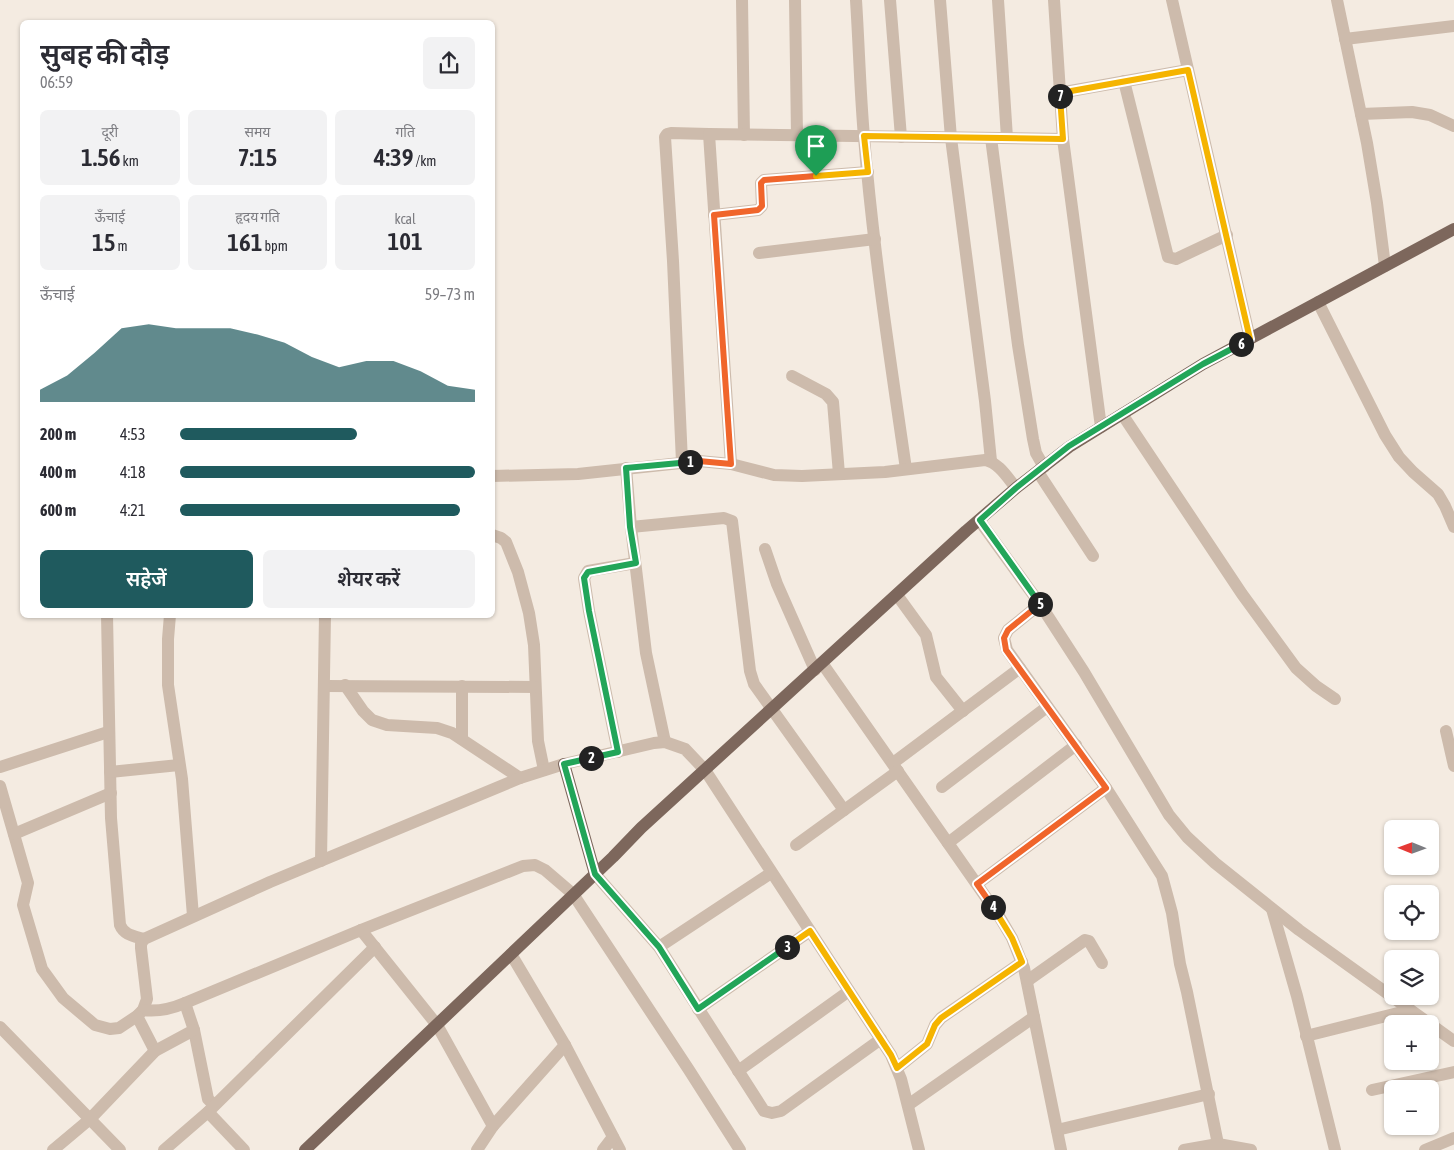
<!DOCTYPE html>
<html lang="hi">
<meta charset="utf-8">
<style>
body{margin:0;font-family:"Asap Condensed","Noto Sans Devanagari",sans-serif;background:#f2f2f3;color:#2b2b33;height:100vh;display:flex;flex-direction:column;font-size:19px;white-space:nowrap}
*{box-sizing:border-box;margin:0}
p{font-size:16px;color:#7c7c81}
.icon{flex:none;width:28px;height:28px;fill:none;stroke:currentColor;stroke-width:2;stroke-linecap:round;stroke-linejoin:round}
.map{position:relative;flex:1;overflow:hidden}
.drawer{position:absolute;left:20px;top:20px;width:475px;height:598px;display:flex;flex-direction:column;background:#fff;border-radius:8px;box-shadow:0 1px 4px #0004}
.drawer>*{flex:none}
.needle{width:32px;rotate:271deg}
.tools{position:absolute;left:1384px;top:820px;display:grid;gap:10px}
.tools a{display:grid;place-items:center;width:55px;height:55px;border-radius:8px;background:#fff;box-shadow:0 1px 4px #0004;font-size:25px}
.pin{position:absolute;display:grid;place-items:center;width:42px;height:42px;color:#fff;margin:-51px -21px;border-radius:50% 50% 50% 0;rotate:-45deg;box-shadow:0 0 5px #0007}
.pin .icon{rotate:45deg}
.km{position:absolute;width:25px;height:25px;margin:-12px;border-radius:50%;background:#222;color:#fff;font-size:14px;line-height:25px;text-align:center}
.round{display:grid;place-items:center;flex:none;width:52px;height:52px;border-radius:8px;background:#f2f2f3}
.overview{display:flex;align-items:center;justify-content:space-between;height:85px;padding:0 20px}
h1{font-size:28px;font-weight:600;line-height:38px}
.stats{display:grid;grid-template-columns:repeat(3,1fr);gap:8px;height:85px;padding:5px 20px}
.stats div{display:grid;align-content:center;border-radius:8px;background:#f2f2f3;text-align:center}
.stats b{font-size:25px;font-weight:600}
.stats small{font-size:14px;font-weight:400}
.stats p{font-size:14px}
.chart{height:140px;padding:10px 20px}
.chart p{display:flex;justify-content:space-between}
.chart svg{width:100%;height:90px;margin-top:5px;fill:#1f5a5e;opacity:.7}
.primary-button{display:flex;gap:10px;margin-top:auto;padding:10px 20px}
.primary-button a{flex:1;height:58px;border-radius:8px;background:#1f5a5e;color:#fff;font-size:20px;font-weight:600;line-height:58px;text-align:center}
.primary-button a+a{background:#f2f2f3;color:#2b2b33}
ul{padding:0 20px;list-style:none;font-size:16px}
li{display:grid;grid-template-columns:80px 60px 1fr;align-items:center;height:38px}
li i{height:12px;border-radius:6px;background:#1f5a5e}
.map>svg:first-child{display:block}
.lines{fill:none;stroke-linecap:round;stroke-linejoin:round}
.minor{stroke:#cdbbac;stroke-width:12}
.major{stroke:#7d675c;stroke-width:12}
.split-1-casing{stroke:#fff;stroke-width:10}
.split-2-casing{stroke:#fff;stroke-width:10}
.split-3-casing{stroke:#fff;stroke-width:10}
.split-4-casing{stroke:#fff;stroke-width:10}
.split-5-casing{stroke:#fff;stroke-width:10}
.split-6-casing{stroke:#fff;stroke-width:10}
.split-7-casing{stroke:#fff;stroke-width:10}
.split-8-casing{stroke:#fff;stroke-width:10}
.split-1{stroke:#f0652b;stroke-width:6}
.split-2{stroke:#22a559;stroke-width:6}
.split-3{stroke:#22a559;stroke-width:6}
.split-4{stroke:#f5b400;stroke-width:6}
.split-5{stroke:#f0652b;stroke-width:6}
.split-6{stroke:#22a559;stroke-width:6}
.split-7{stroke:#f5b400;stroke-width:6}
.split-8{stroke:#f5b400;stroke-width:6}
</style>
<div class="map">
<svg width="1454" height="1150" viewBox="0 0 1454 1150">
<rect width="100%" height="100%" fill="#f4ebe1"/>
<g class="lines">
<g class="minor">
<path d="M 742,0 L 744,135"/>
<path d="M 795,0 L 797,135"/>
<path d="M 856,0 C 859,46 860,91 864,137 C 873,248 890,359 906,469"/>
<path d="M 890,0 L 901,137"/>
<path d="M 940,0 L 951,138 L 985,401 L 991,461"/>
<path d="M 998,0 L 1007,138"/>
<path d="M 1054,0 L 1063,139 L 1101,427"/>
<path d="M 1172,0 L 1250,339"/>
<path d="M 1337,0 L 1367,143 L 1377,203 L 1385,266"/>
<path d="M 1345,39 L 1454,26"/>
<path d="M 1124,81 L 1168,257 L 1176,259 L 1227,235"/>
<path d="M 1059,93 L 1188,70"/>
<path d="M 1361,114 L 1412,112 L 1430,115 L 1454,126"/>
<path d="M 991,138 L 1018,345 L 1033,439 L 1036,453 L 1044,467"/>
<path d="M 714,215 L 758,210 L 762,206 L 761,183 L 764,180 L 868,172"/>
<path d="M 759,253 L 875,239"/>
<path d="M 1318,302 L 1385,435 L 1399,457 L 1413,472 L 1438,494 L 1445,506 L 1454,527"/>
<path d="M 792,376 L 826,394 L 833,402 L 839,474"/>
<path d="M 1122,414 L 1242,594 L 1296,668 L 1316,686 L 1335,699"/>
<path d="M 682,462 L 673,261 L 665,137 L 667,134 L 671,133 L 709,134"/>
<path d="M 731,464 L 709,134 L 1063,139"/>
<path d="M 626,468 L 631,527 L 646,653 L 665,742"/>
<path d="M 1038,472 L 1093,556"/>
<path d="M 492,476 L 578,474 L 699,461 L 731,464 L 774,475 L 802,476 L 885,472 L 985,460 C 999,463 1007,477 1016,488"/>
<path d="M 979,520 L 1040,604 L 1084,672 L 1169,815 L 1187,837 L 1215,863 L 1299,930 L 1430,1024"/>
<path d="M 631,527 L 724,518 L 732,521 L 750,671 L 754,684 L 844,810"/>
<path d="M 492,535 L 501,538 L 506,542 L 518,572 L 529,613 L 534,645 L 538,741 L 544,770"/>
<path d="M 765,549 L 777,584 L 815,670"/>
<path d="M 897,595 L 926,635 L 936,677 L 963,711"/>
<path d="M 1040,604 L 1008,630 L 1004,638 L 1007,650 L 1106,788 L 1162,876 L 1172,913 L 1180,964 L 1187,992 L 1218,1144"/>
<path d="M 107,615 L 111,818 L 120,925 C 124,935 134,936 144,939"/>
<path d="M 170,615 L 168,639 L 168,685 L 182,779 L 193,916"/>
<path d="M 822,663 L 999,916 L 1012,938 L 1024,968 L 1061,1150"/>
<path d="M 345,685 L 363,711 L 372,720 L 387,725 L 437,728 L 452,733 L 520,778"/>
<path d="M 325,686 L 535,687"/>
<path d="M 1446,731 L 1454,766"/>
<path d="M 462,739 L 462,686"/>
<path d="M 618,752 L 589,611 L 584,578 L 588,571 L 635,563"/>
<path d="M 893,763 L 1020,668"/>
<path d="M 0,767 L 108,732"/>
<path d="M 110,772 L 179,765"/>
<path d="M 0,786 L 28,883 L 23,905 L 42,969 L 63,998 L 95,1025 L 110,1029 L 119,1028 L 137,1016 L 143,1010 L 147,999 L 141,948 L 141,944 L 144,939 L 270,882 L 520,778 L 564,764 L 654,743 L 665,742 L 685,749 L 705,770 L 891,1055 L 901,1079 L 919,1150"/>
<path d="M 942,787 L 1047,707"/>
<path d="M 14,834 L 111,793"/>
<path d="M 948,843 L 1076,745"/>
<path d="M 796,845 L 898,771"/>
<path d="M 321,861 L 325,615"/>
<path d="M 595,874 L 659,947 L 764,1111 L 772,1113 L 781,1111 L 881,1039"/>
<path d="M 977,884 L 1106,788"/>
<path d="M 1272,909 L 1297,996 L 1335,1150"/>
<path d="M 361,930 L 437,1025 L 493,1126"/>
<path d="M 659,947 L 771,873"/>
<path d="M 511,954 L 565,1045 L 620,1150"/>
<path d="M 1027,981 L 1085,940 L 1089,941 L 1102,963"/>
<path d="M 185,1003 L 194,1030 L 208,1099 L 214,1105"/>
<path d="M 698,1009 L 810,931"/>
<path d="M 143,1010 C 158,1012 171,1009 185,1003 L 361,930 L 523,866 L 535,865 L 545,870 L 573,894 L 689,1070 L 740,1150"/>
<path d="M 137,1016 L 155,1051"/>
<path d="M 1430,1024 L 1454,1041"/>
<path d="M 0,1027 L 120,1150"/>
<path d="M 1306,1036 L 1410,1010"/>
<path d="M 897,1068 L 927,1044 L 935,1025 L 941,1018 L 1022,962"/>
<path d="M 738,1071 L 849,991"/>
<path d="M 1372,1090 L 1454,1072"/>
<path d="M 908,1105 L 1034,1017"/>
<path d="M 208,1112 L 244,1150"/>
<path d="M 1057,1130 L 1209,1094"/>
<path d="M 53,1150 L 90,1119 L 155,1051 L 194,1030"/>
<path d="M 164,1150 L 208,1112 L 375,947"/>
<path d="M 477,1150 L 493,1126 L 565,1045"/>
<path d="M 603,1150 L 613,1137"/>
<path d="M 1184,1150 L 1218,1144 L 1251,1150"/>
<path d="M 1425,1150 L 1454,1138"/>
</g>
<g class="major">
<path d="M 564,764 L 595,874"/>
<path d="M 305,1150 L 613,857 L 641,828 L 966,531 L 1016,488 L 1069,447 L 1203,364 L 1454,229"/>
</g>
</g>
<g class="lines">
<g class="split-1-casing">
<path id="split-1" d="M 690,462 L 699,461 L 731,464 L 714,215 L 758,210 L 762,206 L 761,183 L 764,180 L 816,176"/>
</g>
<g class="split-2-casing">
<path id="split-2" d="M 591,758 L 618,752 L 589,611 L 584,578 L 588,572 L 636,563 L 630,527 L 626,468 L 690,462"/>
</g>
<g class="split-3-casing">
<path id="split-3" d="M 591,758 L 564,764 L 595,874 L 659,947 L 698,1009 L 787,947"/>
</g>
<g class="split-4-casing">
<path id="split-4" d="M 787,947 L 810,931 L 891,1055 L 897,1068 L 927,1044 L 935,1025 L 941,1018 L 1022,962 L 1012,938 L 993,907"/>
</g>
<g class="split-5-casing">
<path id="split-5" d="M 993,907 L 977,884 L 1106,788 L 1006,650 L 1004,638 L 1008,630 L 1040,604"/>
</g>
<g class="split-6-casing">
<path id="split-6" d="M 1040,604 L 980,520 L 1016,488 L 1069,446 L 1203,364 L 1241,344"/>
</g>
<g class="split-7-casing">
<path id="split-7" d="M 1060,96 L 1060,93 L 1188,70 L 1250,339 L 1241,344"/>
</g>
<g class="split-8-casing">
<path id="split-8" d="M 816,176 L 868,172 L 864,136 L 1063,139 L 1060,96"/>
</g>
<use href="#split-1" class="split-1"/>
<use href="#split-2" class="split-2"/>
<use href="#split-3" class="split-3"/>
<use href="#split-4" class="split-4"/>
<use href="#split-5" class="split-5"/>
<use href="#split-6" class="split-6"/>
<use href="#split-7" class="split-7"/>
<use href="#split-8" class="split-8"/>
</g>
</svg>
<div class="tools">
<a><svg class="needle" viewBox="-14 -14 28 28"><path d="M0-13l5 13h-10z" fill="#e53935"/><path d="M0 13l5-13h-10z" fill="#7c7c81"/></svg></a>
<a><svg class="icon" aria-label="locate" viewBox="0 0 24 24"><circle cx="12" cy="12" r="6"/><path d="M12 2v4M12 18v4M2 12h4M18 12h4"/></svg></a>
<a><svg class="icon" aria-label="layers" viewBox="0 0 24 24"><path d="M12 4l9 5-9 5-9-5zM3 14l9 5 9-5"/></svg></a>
<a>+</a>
<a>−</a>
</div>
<div class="pin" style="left:816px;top:176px;background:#1e9e55"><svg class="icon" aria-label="arrive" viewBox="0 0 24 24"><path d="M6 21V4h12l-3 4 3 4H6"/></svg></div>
<b class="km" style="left:690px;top:462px">1</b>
<b class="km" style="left:591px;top:758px">2</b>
<b class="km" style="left:787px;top:947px">3</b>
<b class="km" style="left:993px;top:907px">4</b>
<b class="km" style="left:1040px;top:604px">5</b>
<b class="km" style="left:1241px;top:344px">6</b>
<b class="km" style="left:1060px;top:96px">7</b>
<section class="drawer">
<div class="overview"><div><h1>सुबह की दौड़</h1><p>06:59</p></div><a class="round"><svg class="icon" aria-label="share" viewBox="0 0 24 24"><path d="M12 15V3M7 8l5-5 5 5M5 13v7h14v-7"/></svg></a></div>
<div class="stats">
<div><p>दूरी</p><b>1.56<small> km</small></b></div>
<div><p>समय</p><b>7:15</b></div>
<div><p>गति</p><b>4:39<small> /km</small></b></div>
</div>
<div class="stats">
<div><p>ऊँचाई</p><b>15<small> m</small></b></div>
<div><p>हृदय गति</p><b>161<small> bpm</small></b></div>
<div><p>kcal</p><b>101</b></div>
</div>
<div class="chart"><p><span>ऊँचाई</span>59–73 m</p>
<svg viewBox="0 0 160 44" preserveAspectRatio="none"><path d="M0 44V38L10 31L20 20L30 8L40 6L50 8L60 8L70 8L80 11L90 15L100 22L110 27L120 24L130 24L140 29L150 36L160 38V44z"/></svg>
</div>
<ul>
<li><b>200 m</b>4:53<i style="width:60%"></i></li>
<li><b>400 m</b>4:18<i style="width:100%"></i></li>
<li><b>600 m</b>4:21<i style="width:95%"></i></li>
</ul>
<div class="primary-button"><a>सहेजें</a><a>शेयर करें</a></div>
</section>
</div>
